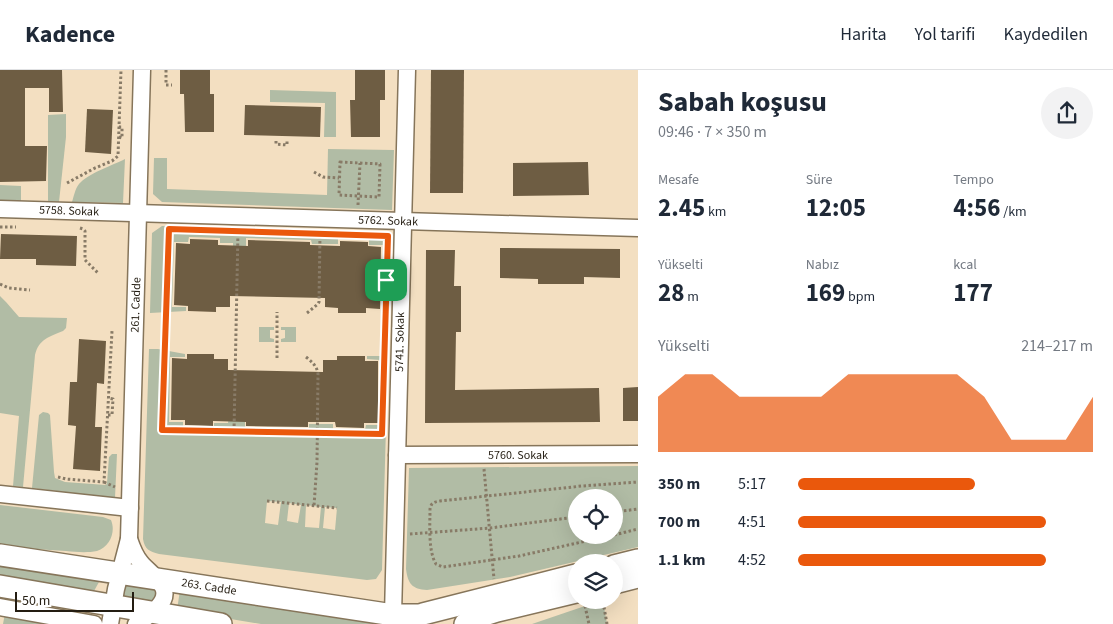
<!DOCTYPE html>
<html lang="tr">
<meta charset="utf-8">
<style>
body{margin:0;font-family:"Source Sans 3",sans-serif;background:#f2f2f3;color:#1f2937;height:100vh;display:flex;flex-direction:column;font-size:19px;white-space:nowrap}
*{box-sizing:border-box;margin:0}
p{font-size:16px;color:#747a83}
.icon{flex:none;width:28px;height:28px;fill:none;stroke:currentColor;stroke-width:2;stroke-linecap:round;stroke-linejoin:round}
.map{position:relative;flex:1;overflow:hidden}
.panel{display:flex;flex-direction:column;background:#fff;width:475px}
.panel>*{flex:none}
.buttons{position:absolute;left:568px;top:419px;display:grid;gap:10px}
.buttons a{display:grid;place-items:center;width:55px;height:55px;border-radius:50%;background:#fff;box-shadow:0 5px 20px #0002;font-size:25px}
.scale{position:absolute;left:15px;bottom:12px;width:119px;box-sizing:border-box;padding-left:5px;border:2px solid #241d12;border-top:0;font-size:14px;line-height:18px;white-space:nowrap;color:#241d12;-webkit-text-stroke:4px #fff;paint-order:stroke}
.pin{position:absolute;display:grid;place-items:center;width:42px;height:42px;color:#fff;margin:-21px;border-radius:10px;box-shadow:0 2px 8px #0006}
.round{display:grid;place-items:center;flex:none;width:52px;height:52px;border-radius:26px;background:#f2f2f3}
.overview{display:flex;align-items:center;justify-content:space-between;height:85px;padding:0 20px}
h1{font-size:28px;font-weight:700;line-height:38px}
.metrics{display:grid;grid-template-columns:repeat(3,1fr);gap:8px;height:85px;padding:5px 20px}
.metrics div{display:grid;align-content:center}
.metrics b{font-size:25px;font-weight:700}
.metrics small{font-size:14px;font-weight:400}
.metrics p{font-size:14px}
.chart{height:140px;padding:10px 20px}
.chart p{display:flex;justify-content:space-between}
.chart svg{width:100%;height:90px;margin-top:5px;fill:#ea580c;opacity:.7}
ul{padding:0 20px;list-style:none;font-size:16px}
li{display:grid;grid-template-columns:80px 60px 1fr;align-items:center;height:38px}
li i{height:12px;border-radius:6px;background:#ea580c}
header{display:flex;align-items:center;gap:30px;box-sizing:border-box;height:70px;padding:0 25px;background:#fff;border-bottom:1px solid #e0e1e3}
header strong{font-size:24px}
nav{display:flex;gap:28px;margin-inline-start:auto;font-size:18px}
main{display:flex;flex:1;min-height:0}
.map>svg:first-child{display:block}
.green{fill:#b1bca5;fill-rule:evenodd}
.building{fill:#6e5d43}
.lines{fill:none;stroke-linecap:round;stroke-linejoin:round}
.minor-casing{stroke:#86755a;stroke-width:19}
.major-casing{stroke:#86755a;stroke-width:24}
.path{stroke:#887b67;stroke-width:3;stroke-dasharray:2.5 2.5;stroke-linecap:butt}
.minor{stroke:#fff;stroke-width:16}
.major{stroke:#fff;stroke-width:21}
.route-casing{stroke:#fff;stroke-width:10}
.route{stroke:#ea580c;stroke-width:6}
.labels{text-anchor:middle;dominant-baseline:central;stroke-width:5;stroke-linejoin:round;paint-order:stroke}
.street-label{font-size:12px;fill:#241d12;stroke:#fff}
</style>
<header>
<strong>Kadence</strong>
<nav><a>Harita</a><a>Yol tarifi</a><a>Kaydedilen</a></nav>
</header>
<main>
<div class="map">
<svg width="638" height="554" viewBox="0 0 638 554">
<rect width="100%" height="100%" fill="#f3dfc1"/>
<g class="green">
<path d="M 270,20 L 336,22 L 336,67 L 324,67 L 325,33 L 270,32 Z"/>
<path d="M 66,44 L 66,67 L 59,132 L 48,131 L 48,45 Z"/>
<path d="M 328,79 L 394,80 L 392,140 L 162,132 L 153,124 L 154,88 L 167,88 L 167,119 L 327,125 Z"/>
<path d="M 125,89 L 123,133 L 72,132 C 74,126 75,119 79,114 C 87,104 113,95 125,89 Z"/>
<path d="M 0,115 L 21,116 L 21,131 L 0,130 Z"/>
<path d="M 162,156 L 391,162 L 390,230 L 381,230 L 383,175 L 369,175 L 369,170 L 338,169 L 338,174 L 312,174 L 311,170 L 246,168 L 246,182 L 233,183 L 233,173 L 220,173 L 220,168 L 189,167 L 188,172 L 174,172 L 172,237 L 186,237 L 186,241 L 150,243 L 152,163 Z"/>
<path d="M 0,226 L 6,232 L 19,247 L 67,248 L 66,258 L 63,261 C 49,267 39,269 35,285 L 23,417 L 13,416 L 19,346 L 0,343 Z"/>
<path d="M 259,257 L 274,257 L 274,260 L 270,260 L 270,268 L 274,269 L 274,272 L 259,272 Z"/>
<path d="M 281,257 L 296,257 L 296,272 L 281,272 L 281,269 L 285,268 L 285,260 L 281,260 Z"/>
<path d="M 149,279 L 158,279 L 185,284 L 185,287 L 170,287 L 169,352 L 183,352 L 183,357 L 214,358 L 214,353 L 228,353 L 229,344 L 245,344 L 245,358 L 309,359 L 309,354 L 333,354 L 333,359 L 365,360 L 366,355 L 379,355 L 380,290 L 367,289 L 367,286 L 388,286 L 382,500 L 376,509 L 367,510 L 159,484 C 149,481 145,480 143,469 ZM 267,431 L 281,432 L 278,455 L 265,453 ZM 289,433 L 301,435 L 298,453 L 287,451 ZM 306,435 L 321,437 L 319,458 L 305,457 ZM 325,437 L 337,438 L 335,460 L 323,458 Z"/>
<path d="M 43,342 L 48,343 L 50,345 L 54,402 L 55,408 L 65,412 L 106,415 L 107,413 L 109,387 L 112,384 L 117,384 L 115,428 L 32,418 L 39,345 Z"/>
<path d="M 638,396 L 638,477 L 510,507 L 427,520 C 412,519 408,514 406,499 L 409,398 ZM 576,428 L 614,428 L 614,465 L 576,465 Z"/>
<path d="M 0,435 L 103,447 L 111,450 C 116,462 110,477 97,481 C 87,483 76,482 66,481 C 44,480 22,478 0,475 Z"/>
<path d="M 0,492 L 96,508 L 99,512 L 94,521 L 0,508 Z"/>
<path d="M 127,515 L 155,519 L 158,524 L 154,531 C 148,531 127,531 124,526 C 122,522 123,520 124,517 Z"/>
<path d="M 180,520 L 386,554 L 261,554 L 177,540 Z"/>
<path d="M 585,536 L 604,537 L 607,554 L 532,554 Z"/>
<path d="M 6,538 L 94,554 L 3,554 Z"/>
</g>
<g class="building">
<path d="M 0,0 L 62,0 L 63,42 L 49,42 L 49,18 L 25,18 L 25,76 L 47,76 L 46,111 L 0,112 Z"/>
<path d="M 180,0 L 210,0 L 210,24 L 214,24 L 214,62 L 185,62 L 184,24 L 180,24 Z"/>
<path d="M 355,0 L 385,0 L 385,30 L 380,30 L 380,67 L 351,67 L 350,30 L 355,30 Z"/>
<path d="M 431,0 L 464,0 L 463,123 L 430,123 Z"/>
<path d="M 245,35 L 321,37 L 320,67 L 244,65 Z"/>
<path d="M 87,39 L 113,40 L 111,84 L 85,82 Z"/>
<path d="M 588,92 L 589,125 L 513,126 L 513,93 Z"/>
<path d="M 1,164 L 77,166 L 76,196 L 36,195 L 36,189 L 0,189 Z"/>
<path d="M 190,169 L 218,170 L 218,175 L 248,176 L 248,170 L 310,172 L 310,175 L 340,176 L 340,171 L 368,172 L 368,176 L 381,177 L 380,239 L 366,238 L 366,243 L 338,243 L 338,238 L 325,237 L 325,228 L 230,226 L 230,237 L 216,237 L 216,242 L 188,241 L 188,236 L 174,235 L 176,173 L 190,174 Z"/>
<path d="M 500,178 L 620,179 L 620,208 L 584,207 L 584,214 L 538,214 L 538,209 L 500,208 Z"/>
<path d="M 426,180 L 455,180 L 454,216 L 461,216 L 461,262 L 456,262 L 455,320 L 599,318 L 600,352 L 425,353 Z"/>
<path d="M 79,269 L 106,271 L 104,314 L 97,313 L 95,357 L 102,357 L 100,401 L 73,399 L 76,356 L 68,355 L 70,312 L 77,312 Z"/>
<path d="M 187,284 L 214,284 L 214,289 L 228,289 L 228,300 L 323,302 L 323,290 L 337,290 L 337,286 L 365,286 L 365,291 L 378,291 L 378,353 L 364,353 L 364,358 L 336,357 L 335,352 L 308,352 L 308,357 L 246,356 L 246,352 L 213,351 L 213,356 L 185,355 L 185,350 L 171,350 L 172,288 L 187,289 Z"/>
<path d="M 638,317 L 638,351 L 623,351 L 623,318 Z"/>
</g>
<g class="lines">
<g class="minor-casing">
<g id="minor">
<path d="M 0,139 L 638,158"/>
<path d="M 397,385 L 638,384"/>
<path d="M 0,424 L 130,438"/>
<path d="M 129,469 L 142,0"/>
<path d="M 0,537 L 94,554"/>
<path d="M 393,545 L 407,0"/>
<path d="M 110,554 L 116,519 L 129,469 C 132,478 135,486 141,493 C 152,506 176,518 158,537 C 152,544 144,549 136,554"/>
</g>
</g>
<g class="major-casing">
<g id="major">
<path d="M 0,485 L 393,545 L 418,545"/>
<path d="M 614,496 L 638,490"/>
<path d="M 614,513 L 638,507"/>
<path d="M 0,516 L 221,554"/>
<path d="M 423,544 L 576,505"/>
<path d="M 465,554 L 481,546 L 497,541 L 576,522"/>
</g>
</g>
<g class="path">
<path d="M 166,0 L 166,15 L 172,15"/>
<path d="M 119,67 L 122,68 L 122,57 L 119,57"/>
<path d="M 276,71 L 276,74 L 287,75 L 287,71"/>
<path d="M 340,92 L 380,94 L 379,127 L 339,125 Z"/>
<path d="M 314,102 L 323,107 L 339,108"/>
<path d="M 67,113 L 95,98 L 112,91 L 118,86 L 121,0"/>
<path d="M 358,135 L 360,93"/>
<path d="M 0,157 L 16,157"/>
<path d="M 80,158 L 83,159 L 85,161 L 85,190 L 98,203"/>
<path d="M 169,159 L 387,166 L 382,364 L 162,360 Z"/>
<path d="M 0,214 L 9,218 L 30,220"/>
<path d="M 307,243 L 318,234 L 319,232 L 320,164"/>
<path d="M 306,287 C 312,292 317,296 318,304 L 317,392 L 314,436"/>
<path d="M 277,288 L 277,242"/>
<path d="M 108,345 L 112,345 L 113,329 L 108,328"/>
<path d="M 234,361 L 238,161"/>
<path d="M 484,399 L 494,509"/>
<path d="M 58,407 L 66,409 L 104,412 L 112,261"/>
<path d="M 104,412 L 115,417"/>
<path d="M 600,424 L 601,428"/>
<path d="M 267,431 L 337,438"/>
<path d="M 614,442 L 638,439"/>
<path d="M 410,464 L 490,458 L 576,447"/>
<path d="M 613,465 L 519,486 L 443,497 L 436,494 C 428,481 430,455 430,439 C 431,433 434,432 440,431 L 582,416 L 638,412"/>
<path d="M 614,465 L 638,459"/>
<path d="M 585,536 L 589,554"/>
<path d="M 604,537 L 607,554"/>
</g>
<use href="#minor" class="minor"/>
<use href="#major" class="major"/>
</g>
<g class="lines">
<g class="route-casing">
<path id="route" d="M 169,159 L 388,166 L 382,364 L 162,360 Z"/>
</g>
<use href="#route" class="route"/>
</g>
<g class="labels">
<g class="street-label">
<text transform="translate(69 141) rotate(2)">5758. Sokak</text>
<text transform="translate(388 151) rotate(2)">5762. Sokak</text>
<text transform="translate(136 235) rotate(-88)">261. Cadde</text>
<text transform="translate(400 272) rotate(-89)">5741. Sokak</text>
<text x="518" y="385">5760. Sokak</text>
<text transform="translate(209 517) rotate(9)">263. Cadde</text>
</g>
</g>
</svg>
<div class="buttons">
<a><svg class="icon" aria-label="locate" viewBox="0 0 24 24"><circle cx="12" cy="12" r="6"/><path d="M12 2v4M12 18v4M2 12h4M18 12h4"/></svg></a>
<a><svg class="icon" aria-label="layers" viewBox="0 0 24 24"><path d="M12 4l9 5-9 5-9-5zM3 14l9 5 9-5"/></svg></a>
</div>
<div class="scale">50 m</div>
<div class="pin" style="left:386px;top:210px;background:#1e9e55"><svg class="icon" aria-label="arrive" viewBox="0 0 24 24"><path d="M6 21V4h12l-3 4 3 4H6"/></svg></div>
</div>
<section class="panel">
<div class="overview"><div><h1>Sabah koşusu</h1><p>09:46 · 7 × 350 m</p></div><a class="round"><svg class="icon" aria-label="share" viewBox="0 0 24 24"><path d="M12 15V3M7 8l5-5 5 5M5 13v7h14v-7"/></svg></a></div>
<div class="metrics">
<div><p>Mesafe</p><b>2.45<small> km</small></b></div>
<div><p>Süre</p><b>12:05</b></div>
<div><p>Tempo</p><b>4:56<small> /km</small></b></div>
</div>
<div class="metrics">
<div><p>Yükselti</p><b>28<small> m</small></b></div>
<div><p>Nabız</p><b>169<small> bpm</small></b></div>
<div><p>kcal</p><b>177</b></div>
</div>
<div class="chart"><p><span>Yükselti</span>214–217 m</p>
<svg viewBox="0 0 160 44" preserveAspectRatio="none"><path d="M0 44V17L10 6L20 6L30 17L40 17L50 17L60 17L70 6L80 6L90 6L100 6L110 6L120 17L130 38L140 38L150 38L160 17V44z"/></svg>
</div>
<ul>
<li><b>350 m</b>5:17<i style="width:60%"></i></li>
<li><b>700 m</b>4:51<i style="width:84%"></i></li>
<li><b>1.1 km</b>4:52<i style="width:84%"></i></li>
</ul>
</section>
</main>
